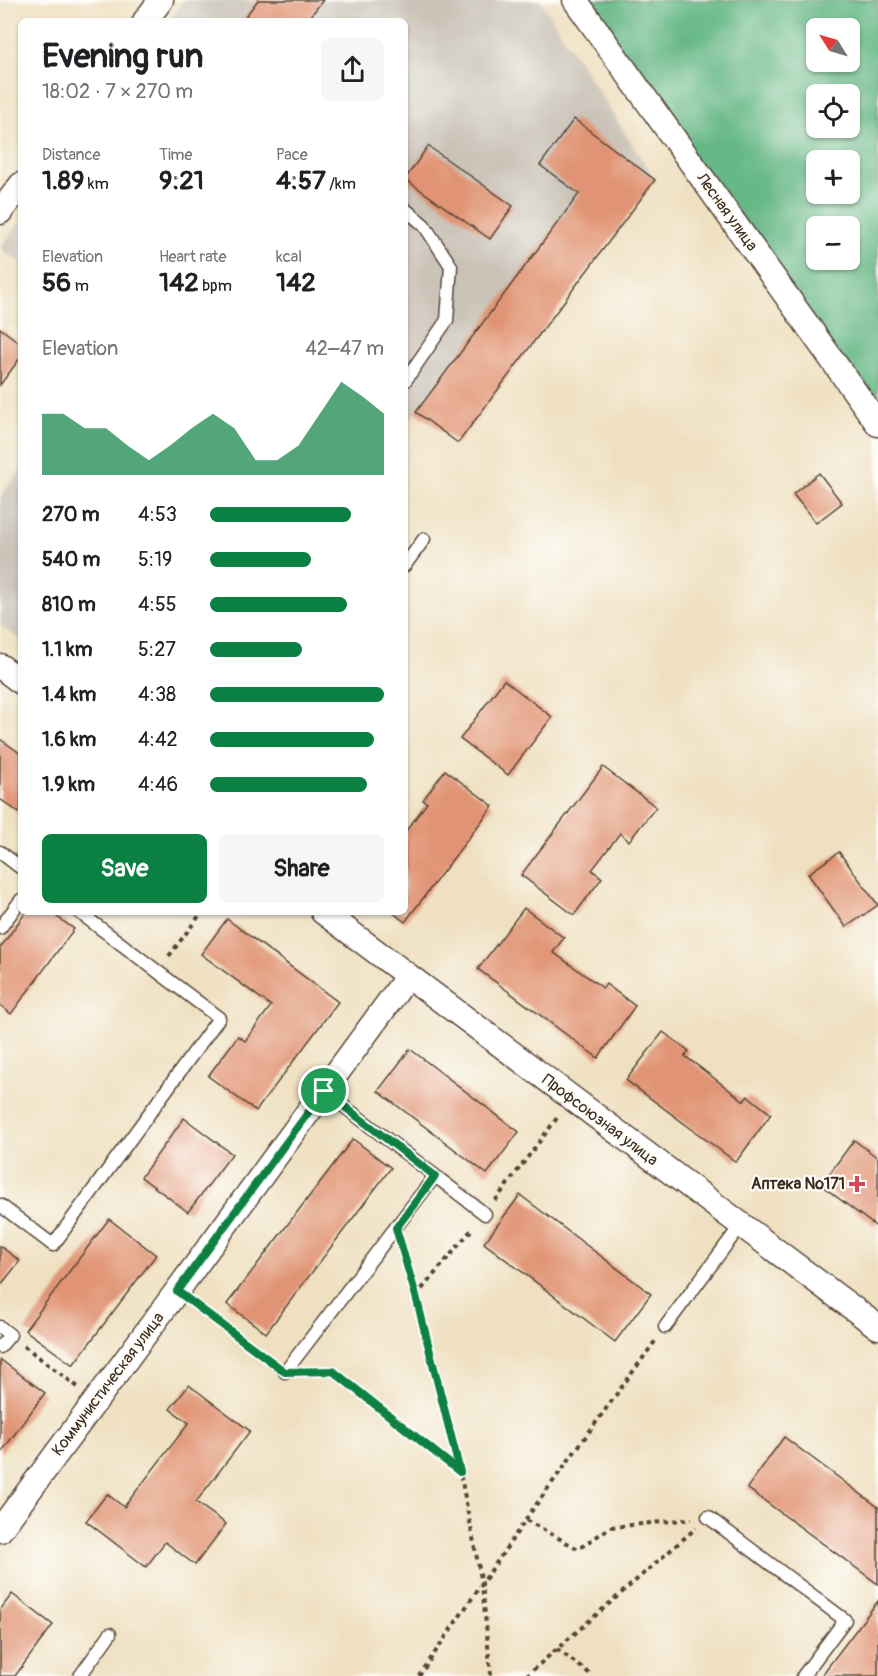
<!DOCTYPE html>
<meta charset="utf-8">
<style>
body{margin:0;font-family:Pangolin,sans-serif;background:#f6f6f6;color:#202124;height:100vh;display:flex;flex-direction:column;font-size:22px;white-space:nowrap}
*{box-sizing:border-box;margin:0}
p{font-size:20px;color:#757577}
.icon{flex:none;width:33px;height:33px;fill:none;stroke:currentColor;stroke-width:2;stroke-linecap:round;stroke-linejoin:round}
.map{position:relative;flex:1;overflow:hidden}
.details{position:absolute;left:18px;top:18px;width:390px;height:897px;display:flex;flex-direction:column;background:#fff;border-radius:9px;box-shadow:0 2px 4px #0004}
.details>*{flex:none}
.needle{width:39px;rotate:307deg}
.controls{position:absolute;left:806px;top:18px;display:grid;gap:12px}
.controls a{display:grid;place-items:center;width:54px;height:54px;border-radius:9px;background:#fff;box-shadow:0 2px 4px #0004;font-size:30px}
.pin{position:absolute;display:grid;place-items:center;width:51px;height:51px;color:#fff;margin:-26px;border:3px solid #fff;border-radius:50%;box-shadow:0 2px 6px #0007}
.round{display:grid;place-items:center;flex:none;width:63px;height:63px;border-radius:9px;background:#f6f6f6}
.head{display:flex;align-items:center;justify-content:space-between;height:102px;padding:0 24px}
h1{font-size:33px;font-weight:800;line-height:45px}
.figures{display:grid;grid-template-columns:repeat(3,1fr);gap:9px;height:102px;padding:6px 24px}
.figures div{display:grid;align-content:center}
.figures b{font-size:26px;font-weight:800}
.figures small{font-size:16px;font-weight:400}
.figures p{font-size:16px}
.chart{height:168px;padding:12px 24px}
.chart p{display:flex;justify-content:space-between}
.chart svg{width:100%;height:108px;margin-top:6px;fill:#0b8043;opacity:.7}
.action{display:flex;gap:12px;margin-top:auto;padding:12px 24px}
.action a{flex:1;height:69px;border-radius:9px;background:#0b8043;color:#fff;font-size:24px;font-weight:800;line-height:69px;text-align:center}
.action a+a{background:#f6f6f6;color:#202124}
ul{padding:0 24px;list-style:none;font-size:20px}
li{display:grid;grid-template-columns:96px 72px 1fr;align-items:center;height:45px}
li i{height:15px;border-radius:8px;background:#0b8043}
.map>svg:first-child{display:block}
.industrial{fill:#cac3b8}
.forest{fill:#66b886;stroke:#507152;stroke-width:1.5;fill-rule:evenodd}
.building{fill:#e19474}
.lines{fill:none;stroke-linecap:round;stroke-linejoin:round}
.service-casing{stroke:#564536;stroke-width:15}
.minor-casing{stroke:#564536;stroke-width:27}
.path{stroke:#564536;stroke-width:4;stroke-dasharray:4.5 4.5;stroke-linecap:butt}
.service{stroke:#fff;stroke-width:12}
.minor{stroke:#fff;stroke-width:24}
.route-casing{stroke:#fff;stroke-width:12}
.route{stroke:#0b8043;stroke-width:8}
.poi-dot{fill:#d1495b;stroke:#fdfcf7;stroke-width:2}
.labels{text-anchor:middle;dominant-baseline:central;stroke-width:4.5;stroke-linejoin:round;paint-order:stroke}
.street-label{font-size:16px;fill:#3b2a1e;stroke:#fdfcf7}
.poi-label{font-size:16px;font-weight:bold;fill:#3b2a1e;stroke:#fdfcf7;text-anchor:end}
</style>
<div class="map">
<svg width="878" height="1676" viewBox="0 0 878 1676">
<rect width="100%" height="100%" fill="#fdfcf7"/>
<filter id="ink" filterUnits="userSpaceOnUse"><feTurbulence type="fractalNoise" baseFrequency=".0167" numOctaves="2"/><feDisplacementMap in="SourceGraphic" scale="12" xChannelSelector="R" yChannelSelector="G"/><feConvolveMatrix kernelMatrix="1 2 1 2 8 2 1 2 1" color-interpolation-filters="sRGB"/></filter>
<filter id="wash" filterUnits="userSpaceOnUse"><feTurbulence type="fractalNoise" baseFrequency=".008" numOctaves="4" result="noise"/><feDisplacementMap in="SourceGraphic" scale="24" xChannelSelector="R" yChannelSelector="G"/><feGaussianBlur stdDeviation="1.35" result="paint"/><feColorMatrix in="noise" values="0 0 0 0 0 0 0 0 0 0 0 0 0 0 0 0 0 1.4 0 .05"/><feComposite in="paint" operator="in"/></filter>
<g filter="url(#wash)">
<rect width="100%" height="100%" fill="#efe0c1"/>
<g class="industrial">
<path d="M 184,0 L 540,0 L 655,180 L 458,443 L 416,412 L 405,427 L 405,21 L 169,21 Z"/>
<path d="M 21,220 L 21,263 L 0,248 Z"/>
<path d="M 21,469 L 21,641 L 0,625 L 0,497 Z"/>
</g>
<path class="forest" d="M 575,0 L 878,0 L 878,424 ZM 816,28 L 849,28 L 849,62 L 816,62 ZM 816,94 L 849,94 L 849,128 L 816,128 ZM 816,160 L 849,160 L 849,194 L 816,194 ZM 816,226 L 849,226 L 849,260 L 816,260 Z"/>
<g id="blocks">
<g class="building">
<path d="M 258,0 L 323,0 L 307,21 L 242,21 Z"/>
<path d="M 574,119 L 655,180 L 458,443 L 416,412 L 579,194 L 540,165 Z"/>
<path d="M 428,146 L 513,206 L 490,239 L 405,179 Z"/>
<path d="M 0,328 L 21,344 L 21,357 L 0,385 Z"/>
<path d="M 819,473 L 842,503 L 816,523 L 793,494 Z"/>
<path d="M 504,680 L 552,717 L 508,775 L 460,739 Z"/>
<path d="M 0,739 L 21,754 L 21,814 L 0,799 Z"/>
<path d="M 603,767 L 656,807 L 629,841 L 620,833 L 592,870 L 602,878 L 574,915 L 521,875 Z"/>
<path d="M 445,770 L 493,806 L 405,922 L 392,912 L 405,912 L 405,832 L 427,803 L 423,800 Z"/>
<path d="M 839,852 L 878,905 L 846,927 L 808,874 Z"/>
<path d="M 524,908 L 564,938 L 553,952 L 603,988 L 606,984 L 635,1006 L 598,1058 L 478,969 Z"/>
<path d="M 26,912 L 50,912 L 74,929 L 11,1014 L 0,1005 L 0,948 Z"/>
<path d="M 227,919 L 338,1002 L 256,1111 L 208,1076 L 238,1036 L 245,1041 L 271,1006 L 201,954 Z"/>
<path d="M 663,1032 L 689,1051 L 685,1056 L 744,1101 L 748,1096 L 771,1114 L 736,1162 L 626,1080 Z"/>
<path d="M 410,1049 L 519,1132 L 487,1174 L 378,1091 Z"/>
<path d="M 184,1118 L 232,1154 L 188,1212 L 141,1177 Z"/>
<path d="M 353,1139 L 391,1168 L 266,1333 L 227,1304 Z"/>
<path d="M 854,1140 L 878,1158 L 878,1228 L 821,1185 Z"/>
<path d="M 520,1195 L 651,1294 L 615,1342 L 484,1243 Z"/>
<path d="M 109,1219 L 156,1255 L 73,1365 L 25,1330 Z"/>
<path d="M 0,1246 L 20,1261 L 0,1286 Z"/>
<path d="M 1,1360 L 45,1393 L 0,1454 L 0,1362 Z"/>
<path d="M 189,1385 L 250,1431 L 196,1502 L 226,1524 L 195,1565 L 165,1542 L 146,1567 L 86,1521 L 107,1494 L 124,1507 L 189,1423 L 170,1409 Z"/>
<path d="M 784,1437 L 878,1507 L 878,1584 L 747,1488 Z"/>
<path d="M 12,1594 L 53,1625 L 15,1676 L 0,1676 L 0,1610 Z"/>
<path d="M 878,1601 L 878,1676 L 821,1676 Z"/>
</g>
</g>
</g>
<g filter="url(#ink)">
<use href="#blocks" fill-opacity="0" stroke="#564536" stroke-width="1.5"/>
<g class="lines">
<g class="service-casing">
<g id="service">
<path d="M 405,209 L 424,225 L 451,266 L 447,320 L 405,381"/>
<path d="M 405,565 L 424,539"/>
<path d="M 0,852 L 21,868"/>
<path d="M 0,928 L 21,900"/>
<path d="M 324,1091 L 485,1214"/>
<path d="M 0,1205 L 53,1245 L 219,1018 L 79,912"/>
<path d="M 0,1327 L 10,1335 L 0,1347"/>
<path d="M 665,1327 L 741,1225"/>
<path d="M 285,1372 L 435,1176"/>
<path d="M 708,1517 L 845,1620 L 803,1676"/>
<path d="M 80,1676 L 110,1634"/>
</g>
</g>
<g class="minor-casing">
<g id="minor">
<path d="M 575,0 L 878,424"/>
<path d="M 145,21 L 161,0"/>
<path d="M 0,212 L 21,185"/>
<path d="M 0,666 L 21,682"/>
<path d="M 323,912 L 878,1327"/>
<path d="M 0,1530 L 177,1291 L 408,976"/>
</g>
</g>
<g class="path">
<path d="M 169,956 L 202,912"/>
<path d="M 495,1201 L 557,1118"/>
<path d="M 402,1249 L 416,1296 L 460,1472 L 482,1584 L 491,1676"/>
<path d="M 416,1296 L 473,1228"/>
<path d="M 195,1304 L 270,1361"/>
<path d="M 24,1346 L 78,1387"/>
<path d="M 310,1372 L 333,1371 L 460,1471"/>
<path d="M 526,1520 L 578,1549 L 611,1527 L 692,1519"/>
<path d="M 557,1649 L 593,1676"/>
<path d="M 419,1676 L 533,1509 L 656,1340"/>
<path d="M 526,1676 L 696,1528"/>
</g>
<use href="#service" class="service"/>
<use href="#minor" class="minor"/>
</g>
</g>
<g class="lines" filter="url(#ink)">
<g class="route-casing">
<path id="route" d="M 324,1091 L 435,1176 L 396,1228 L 416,1296 L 460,1472 L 333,1371 L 285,1372 L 177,1291 Z"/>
</g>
<use href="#route" class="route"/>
</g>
<path class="poi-dot" d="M854 1175h6v6h6v6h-6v6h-6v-6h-6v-6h6z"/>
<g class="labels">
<g class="street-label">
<text transform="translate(727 212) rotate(54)">Лесная улица</text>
<text transform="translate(600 1120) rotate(37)">Профсоюзная улица</text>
<text transform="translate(108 1384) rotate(-53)">Коммунистическая улица</text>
</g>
<g class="poi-label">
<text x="845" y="1184">Аптека №171</text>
</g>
</g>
</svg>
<div class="controls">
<a><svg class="needle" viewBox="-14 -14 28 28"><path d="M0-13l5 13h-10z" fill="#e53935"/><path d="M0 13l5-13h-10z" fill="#757577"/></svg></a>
<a><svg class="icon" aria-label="locate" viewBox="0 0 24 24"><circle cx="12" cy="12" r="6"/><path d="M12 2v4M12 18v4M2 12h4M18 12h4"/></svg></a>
<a>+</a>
<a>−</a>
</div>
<div class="pin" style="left:324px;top:1091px;background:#1e9e55"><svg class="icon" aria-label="arrive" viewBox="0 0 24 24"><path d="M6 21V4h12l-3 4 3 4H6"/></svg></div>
<section class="details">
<div class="head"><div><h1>Evening run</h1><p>18:02 · 7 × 270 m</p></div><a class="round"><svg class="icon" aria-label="share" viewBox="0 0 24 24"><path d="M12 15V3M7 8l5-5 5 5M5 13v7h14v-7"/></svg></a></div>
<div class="figures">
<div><p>Distance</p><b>1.89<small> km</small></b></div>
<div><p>Time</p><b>9:21</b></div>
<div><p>Pace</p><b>4:57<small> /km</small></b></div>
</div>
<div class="figures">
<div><p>Elevation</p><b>56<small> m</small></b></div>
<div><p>Heart rate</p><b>142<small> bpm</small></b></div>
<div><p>kcal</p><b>142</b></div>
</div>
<div class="chart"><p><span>Elevation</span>42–47 m</p>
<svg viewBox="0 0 160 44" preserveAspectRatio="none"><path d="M0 44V19L10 19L20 25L30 25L40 32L50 38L60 32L70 25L80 19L90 25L100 38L110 38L120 32L130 19L140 6L150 12L160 19V44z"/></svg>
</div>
<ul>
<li><b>270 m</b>4:53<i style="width:81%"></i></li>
<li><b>540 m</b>5:19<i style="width:58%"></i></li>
<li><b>810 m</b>4:55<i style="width:79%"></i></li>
<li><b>1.1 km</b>5:27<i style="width:53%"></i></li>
<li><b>1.4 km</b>4:38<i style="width:100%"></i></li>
<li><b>1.6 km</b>4:42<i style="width:94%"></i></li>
<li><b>1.9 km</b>4:46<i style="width:90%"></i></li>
</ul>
<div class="action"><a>Save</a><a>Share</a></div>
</section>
</div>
